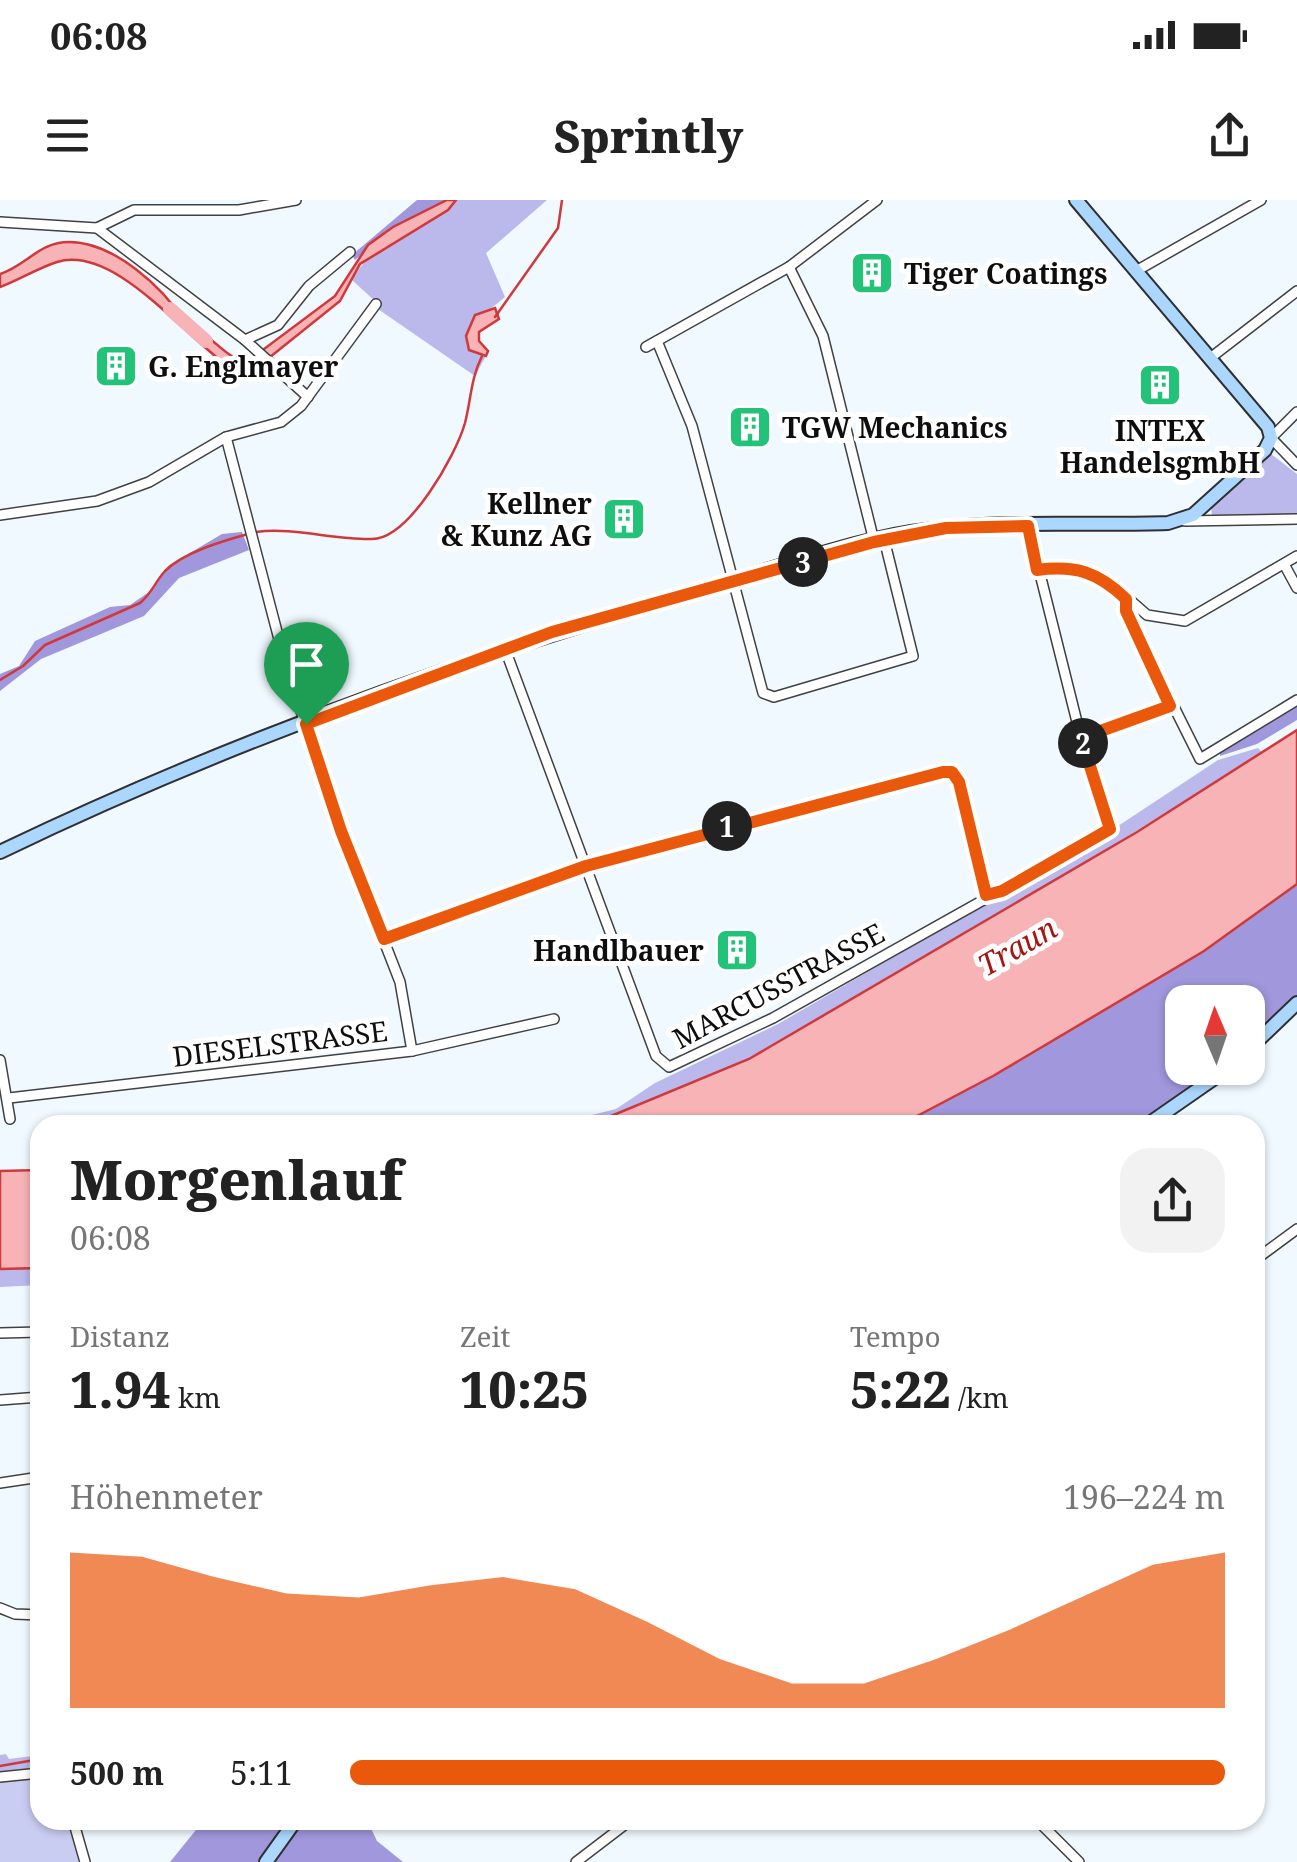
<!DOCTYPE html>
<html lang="de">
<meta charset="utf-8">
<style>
body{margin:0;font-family:"Noto Serif",serif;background:#f2f2f2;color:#222;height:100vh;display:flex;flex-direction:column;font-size:38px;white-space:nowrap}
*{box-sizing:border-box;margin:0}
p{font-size:32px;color:#767676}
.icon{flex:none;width:55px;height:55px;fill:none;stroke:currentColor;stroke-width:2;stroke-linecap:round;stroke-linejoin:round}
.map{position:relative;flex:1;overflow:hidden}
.panel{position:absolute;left:30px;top:915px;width:1235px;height:715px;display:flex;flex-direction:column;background:#fff;border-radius:30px;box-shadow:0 2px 8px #0004}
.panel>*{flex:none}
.needle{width:65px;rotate:358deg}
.buttons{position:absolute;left:1165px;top:785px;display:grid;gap:20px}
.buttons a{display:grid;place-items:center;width:100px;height:100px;border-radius:20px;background:#fff;box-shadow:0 2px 8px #0004;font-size:50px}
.pin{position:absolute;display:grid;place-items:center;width:85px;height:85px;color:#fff;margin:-102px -42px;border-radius:50% 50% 50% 0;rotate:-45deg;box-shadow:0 0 10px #0007}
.pin .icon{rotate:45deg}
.km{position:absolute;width:50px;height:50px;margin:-25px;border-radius:50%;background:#222;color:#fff;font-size:28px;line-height:50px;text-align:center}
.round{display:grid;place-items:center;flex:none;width:105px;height:105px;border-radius:30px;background:#f2f2f2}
.summary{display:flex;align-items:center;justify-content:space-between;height:170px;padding:0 40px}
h1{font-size:55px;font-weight:800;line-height:75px}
.stats{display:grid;grid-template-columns:repeat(3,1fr);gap:15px;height:170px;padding:10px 40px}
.stats div{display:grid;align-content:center}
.stats b{font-size:50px;font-weight:800}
.stats small{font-size:28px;font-weight:400}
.stats p{font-size:28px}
.chart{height:280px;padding:20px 40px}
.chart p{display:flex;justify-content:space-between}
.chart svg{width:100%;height:180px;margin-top:10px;fill:#ea580c;opacity:.7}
ul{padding:0 40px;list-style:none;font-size:32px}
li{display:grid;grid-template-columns:160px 120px 1fr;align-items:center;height:75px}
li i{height:25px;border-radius:12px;background:#ea580c}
.status{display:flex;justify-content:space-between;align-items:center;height:70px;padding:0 50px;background:#fff;direction:ltr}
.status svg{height:28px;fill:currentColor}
header{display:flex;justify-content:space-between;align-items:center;height:130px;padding:0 40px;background:#fff;font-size:45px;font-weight:800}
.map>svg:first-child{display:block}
.green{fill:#bbb8eb}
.forest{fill:#a097dc}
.pitch{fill:#cacdf2}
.water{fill:#f8b3b6;stroke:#d1383a;stroke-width:2.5}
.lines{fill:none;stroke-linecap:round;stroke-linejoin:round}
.stream{stroke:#d1383a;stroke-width:2.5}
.river{stroke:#f8b3b6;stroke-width:14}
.minor-casing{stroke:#414141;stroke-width:12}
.secondary-casing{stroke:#303030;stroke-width:16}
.minor{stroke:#fff;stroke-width:9}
.secondary{stroke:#abd7ff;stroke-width:12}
.route-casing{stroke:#fff;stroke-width:20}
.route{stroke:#ea580c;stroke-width:12}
.labels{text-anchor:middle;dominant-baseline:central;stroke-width:10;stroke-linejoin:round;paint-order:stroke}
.poi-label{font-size:28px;font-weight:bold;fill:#0e0e0e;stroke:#fff;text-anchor:start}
.street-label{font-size:28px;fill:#0e0e0e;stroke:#fff}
.water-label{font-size:30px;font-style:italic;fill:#a51613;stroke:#fff}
</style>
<div class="status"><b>06:08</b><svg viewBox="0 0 49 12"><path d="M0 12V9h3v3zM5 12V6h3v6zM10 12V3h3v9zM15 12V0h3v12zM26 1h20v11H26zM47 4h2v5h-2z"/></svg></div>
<header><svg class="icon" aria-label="menu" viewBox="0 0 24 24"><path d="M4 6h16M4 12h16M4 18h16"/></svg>Sprintly<svg class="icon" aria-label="share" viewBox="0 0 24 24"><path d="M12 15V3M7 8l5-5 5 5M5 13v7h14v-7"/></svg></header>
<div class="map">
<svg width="1297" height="1662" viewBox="0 0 1297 1662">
<rect width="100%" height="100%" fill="#f0f9ff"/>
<g class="green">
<path d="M 456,0 L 547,0 L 486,53 L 505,97 L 488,111 L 469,150 L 486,156 L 475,176 L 375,107 L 375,101 L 352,80 C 370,45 414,28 448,10 Z"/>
<path d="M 1271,254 L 1297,274 L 1297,314 L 1212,316 L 1211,306 Z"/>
<path d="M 1258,548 L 1262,552 C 1142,629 1020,702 897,774 C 805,828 658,925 551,925 L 616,909 L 655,883 L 778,824 L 1112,630 L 1218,560 Z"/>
<path d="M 40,1068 L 40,1085 L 0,1087 L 0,1069 Z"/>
<path d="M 6,1554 L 9,1559 L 40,1555 L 40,1568 L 0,1572 L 0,1555 Z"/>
</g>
<g class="forest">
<path d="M 417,0 L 447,0 L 393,27 L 355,60 L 352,55 Z"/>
<path d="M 242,332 L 249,350 L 179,378 L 144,416 L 41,459 L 0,491 L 0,474 L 19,466 L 35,441 L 110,407 L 130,405 L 152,390 L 168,366 L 222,334 Z"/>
<path d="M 1297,506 L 1297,520 L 1257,544 L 1220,556 L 1220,552 Z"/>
<path d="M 1297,684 L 1297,797 L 1248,845 L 1248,802 L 1182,802 L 1182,868 L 1221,868 L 1135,925 L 900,925 C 1037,853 1172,774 1297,684 Z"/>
<path d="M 204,1620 L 367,1620 L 377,1641 L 403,1662 L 170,1662 Z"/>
</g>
<path class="pitch" d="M 40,1578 L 40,1620 L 67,1620 L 79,1662 L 0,1662 L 0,1581 Z"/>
<g class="water">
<path d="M 447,0 L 456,0 L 448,10 L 360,64 L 340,101 L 245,177 C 194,151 119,43 57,62 C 38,68 19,80 0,87 L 0,74 C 26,66 39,42 69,42 C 115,42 164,89 184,121 C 190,131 201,131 209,138 C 222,148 231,160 248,161 L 335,96 L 368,45 L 393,27 Z"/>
<path d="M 495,108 L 499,119 L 479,132 L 479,141 L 488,151 L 486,156 L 469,150 L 466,136 L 475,115 Z"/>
<path d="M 1297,530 L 1297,684 L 1204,751 L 993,876 L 900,925 L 567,925 L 604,919 L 749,859 L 1137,632 Z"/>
<path d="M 40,970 L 40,1068 L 0,1069 L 0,971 Z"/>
</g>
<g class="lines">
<g class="stream">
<path d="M 495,117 L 558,28 L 562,0"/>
<path d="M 256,332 C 293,327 334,340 372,339 C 409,339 456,255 465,223 C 471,199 471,178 482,156"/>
<path d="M 0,480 L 23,466 L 45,445 L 140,403 C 152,393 155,382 165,371 C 184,352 223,341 248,334"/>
<path d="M 0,1566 L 40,1559"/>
</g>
<path class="river" d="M 170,109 L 206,141"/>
<g class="minor-casing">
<g id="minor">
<path d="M 0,22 L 97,28 L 134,10 L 239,10 L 296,0"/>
<path d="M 97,28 L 245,140 L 278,125 L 309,86 L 350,52"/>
<path d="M 789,67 L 823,136 L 874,341"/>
<path d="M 1136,71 L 1261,0"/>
<path d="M 245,140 L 308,197"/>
<path d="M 657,141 L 692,226 L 763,493 L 774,497 L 913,456 L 884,339"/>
<path d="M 646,147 L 789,67 L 877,0"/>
<path d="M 1209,159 L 1297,91"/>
<path d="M 1297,212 L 1271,238 L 1297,265"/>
<path d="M 226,237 L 286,466 L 341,631 L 400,782 L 412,851"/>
<path d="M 0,315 L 97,301 L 149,282 L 226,237 L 281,222 L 301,206 L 376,104"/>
<path d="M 1185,321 L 1297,319"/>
<path d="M 1284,364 L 1297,388"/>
<path d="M 1037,370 L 1066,366 L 1087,371 L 1107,380 L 1147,415 L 1185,421 L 1297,356"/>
<path d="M 1126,399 L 1126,411 L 1200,559 L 1297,500"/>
<path d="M 505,449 L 656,856 L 669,867 L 773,818 L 1110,629 L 1081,538 L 1028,326"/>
<path d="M 1081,538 L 1171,506"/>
<path d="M 384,739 L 586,666 L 943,572 L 952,572 L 959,582 L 986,695"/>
<path d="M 0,860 L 10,919"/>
<path d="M 9,898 L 412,851 L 554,819"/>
<path d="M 1255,1060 L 1297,1029"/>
<path d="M 0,1133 L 40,1132"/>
<path d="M 0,1200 L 40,1197"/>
<path d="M 0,1283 L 40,1277"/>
<path d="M 0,1408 L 15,1414 L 40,1415"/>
<path d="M 0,1577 L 40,1573"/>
<path d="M 73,1620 L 85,1662"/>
<path d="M 1037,1620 L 1079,1662"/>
<path d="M 576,1662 L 631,1620"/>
</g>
</g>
<g class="secondary-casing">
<g id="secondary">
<path d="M 0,652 C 226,543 466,457 707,388 C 771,370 856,339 919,331 C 1000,319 1086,326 1168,323 L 1193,315 L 1265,250 L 1271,238 L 1268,227 L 1076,0"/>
<path d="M 1248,850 L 1297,803"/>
<path d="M 1147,925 L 1229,868"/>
<path d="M 266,1662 L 296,1620"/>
</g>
</g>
<use href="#minor" class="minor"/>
<use href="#secondary" class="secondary"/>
</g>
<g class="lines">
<g class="route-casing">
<path id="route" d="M 1028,326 L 1037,370 C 1076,365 1098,372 1126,399 L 1126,411 L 1170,506 L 1081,538 L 1110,629 L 1002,691 L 986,695 L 959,582 L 952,572 L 943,572 L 586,666 L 384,739 L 341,631 L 306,524 L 552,432 L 874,342 L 946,328 Z"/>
</g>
<use href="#route" class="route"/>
</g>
<defs>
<g id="building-square" transform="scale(2.25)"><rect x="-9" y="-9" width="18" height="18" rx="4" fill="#22c378" stroke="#fff"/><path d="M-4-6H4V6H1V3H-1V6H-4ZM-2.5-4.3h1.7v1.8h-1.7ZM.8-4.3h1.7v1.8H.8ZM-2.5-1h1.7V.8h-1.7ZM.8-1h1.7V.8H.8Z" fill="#fff"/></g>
</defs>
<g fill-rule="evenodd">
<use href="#building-square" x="872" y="73"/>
<use href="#building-square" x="116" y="166"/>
<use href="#building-square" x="1160" y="185"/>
<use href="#building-square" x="750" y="227"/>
<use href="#building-square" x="624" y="319"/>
<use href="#building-square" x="737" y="750"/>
</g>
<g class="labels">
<g class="poi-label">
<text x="904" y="73">Tiger Coatings</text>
<text x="148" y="166">G. Englmayer</text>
<text x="782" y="227">TGW Mechanics</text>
<text x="1160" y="230" text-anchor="middle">INTEX<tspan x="1160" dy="32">HandelsgmbH</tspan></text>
<text x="592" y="303" text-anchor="end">Kellner<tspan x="592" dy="32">&amp; Kunz AG</tspan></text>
<text x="704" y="750" text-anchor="end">Handlbauer</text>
</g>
<g class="street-label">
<text transform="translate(778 785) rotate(-28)">MARCUSSTRASSE</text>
<text transform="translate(280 843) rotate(-7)">DIESELSTRASSE</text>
</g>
<g class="water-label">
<text transform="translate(1017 746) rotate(-30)">Traun</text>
</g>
</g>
</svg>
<div class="buttons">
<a><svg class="needle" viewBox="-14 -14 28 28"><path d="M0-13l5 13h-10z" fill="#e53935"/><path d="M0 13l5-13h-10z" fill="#767676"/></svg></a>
</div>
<div class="pin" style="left:306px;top:524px;background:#1e9e55"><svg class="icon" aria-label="arrive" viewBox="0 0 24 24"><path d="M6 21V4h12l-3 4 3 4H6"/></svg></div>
<b class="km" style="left:727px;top:626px">1</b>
<b class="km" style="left:1083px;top:543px">2</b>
<b class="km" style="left:803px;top:362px">3</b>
<section class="panel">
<div class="summary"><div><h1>Morgenlauf</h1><p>06:08</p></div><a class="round"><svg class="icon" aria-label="share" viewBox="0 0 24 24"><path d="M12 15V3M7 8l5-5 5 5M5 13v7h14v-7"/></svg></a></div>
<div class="stats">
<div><p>Distanz</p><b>1.94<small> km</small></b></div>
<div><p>Zeit</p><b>10:25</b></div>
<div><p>Tempo</p><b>5:22<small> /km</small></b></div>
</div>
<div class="chart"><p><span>Höhenmeter</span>196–224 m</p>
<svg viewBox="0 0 160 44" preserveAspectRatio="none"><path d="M0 44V6L10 7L20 12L30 16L40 17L50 14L60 12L70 15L80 23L90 32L100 38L110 38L120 32L130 25L140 17L150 9L160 6V44z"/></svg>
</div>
<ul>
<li><b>500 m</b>5:11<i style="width:100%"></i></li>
</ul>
</section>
</div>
